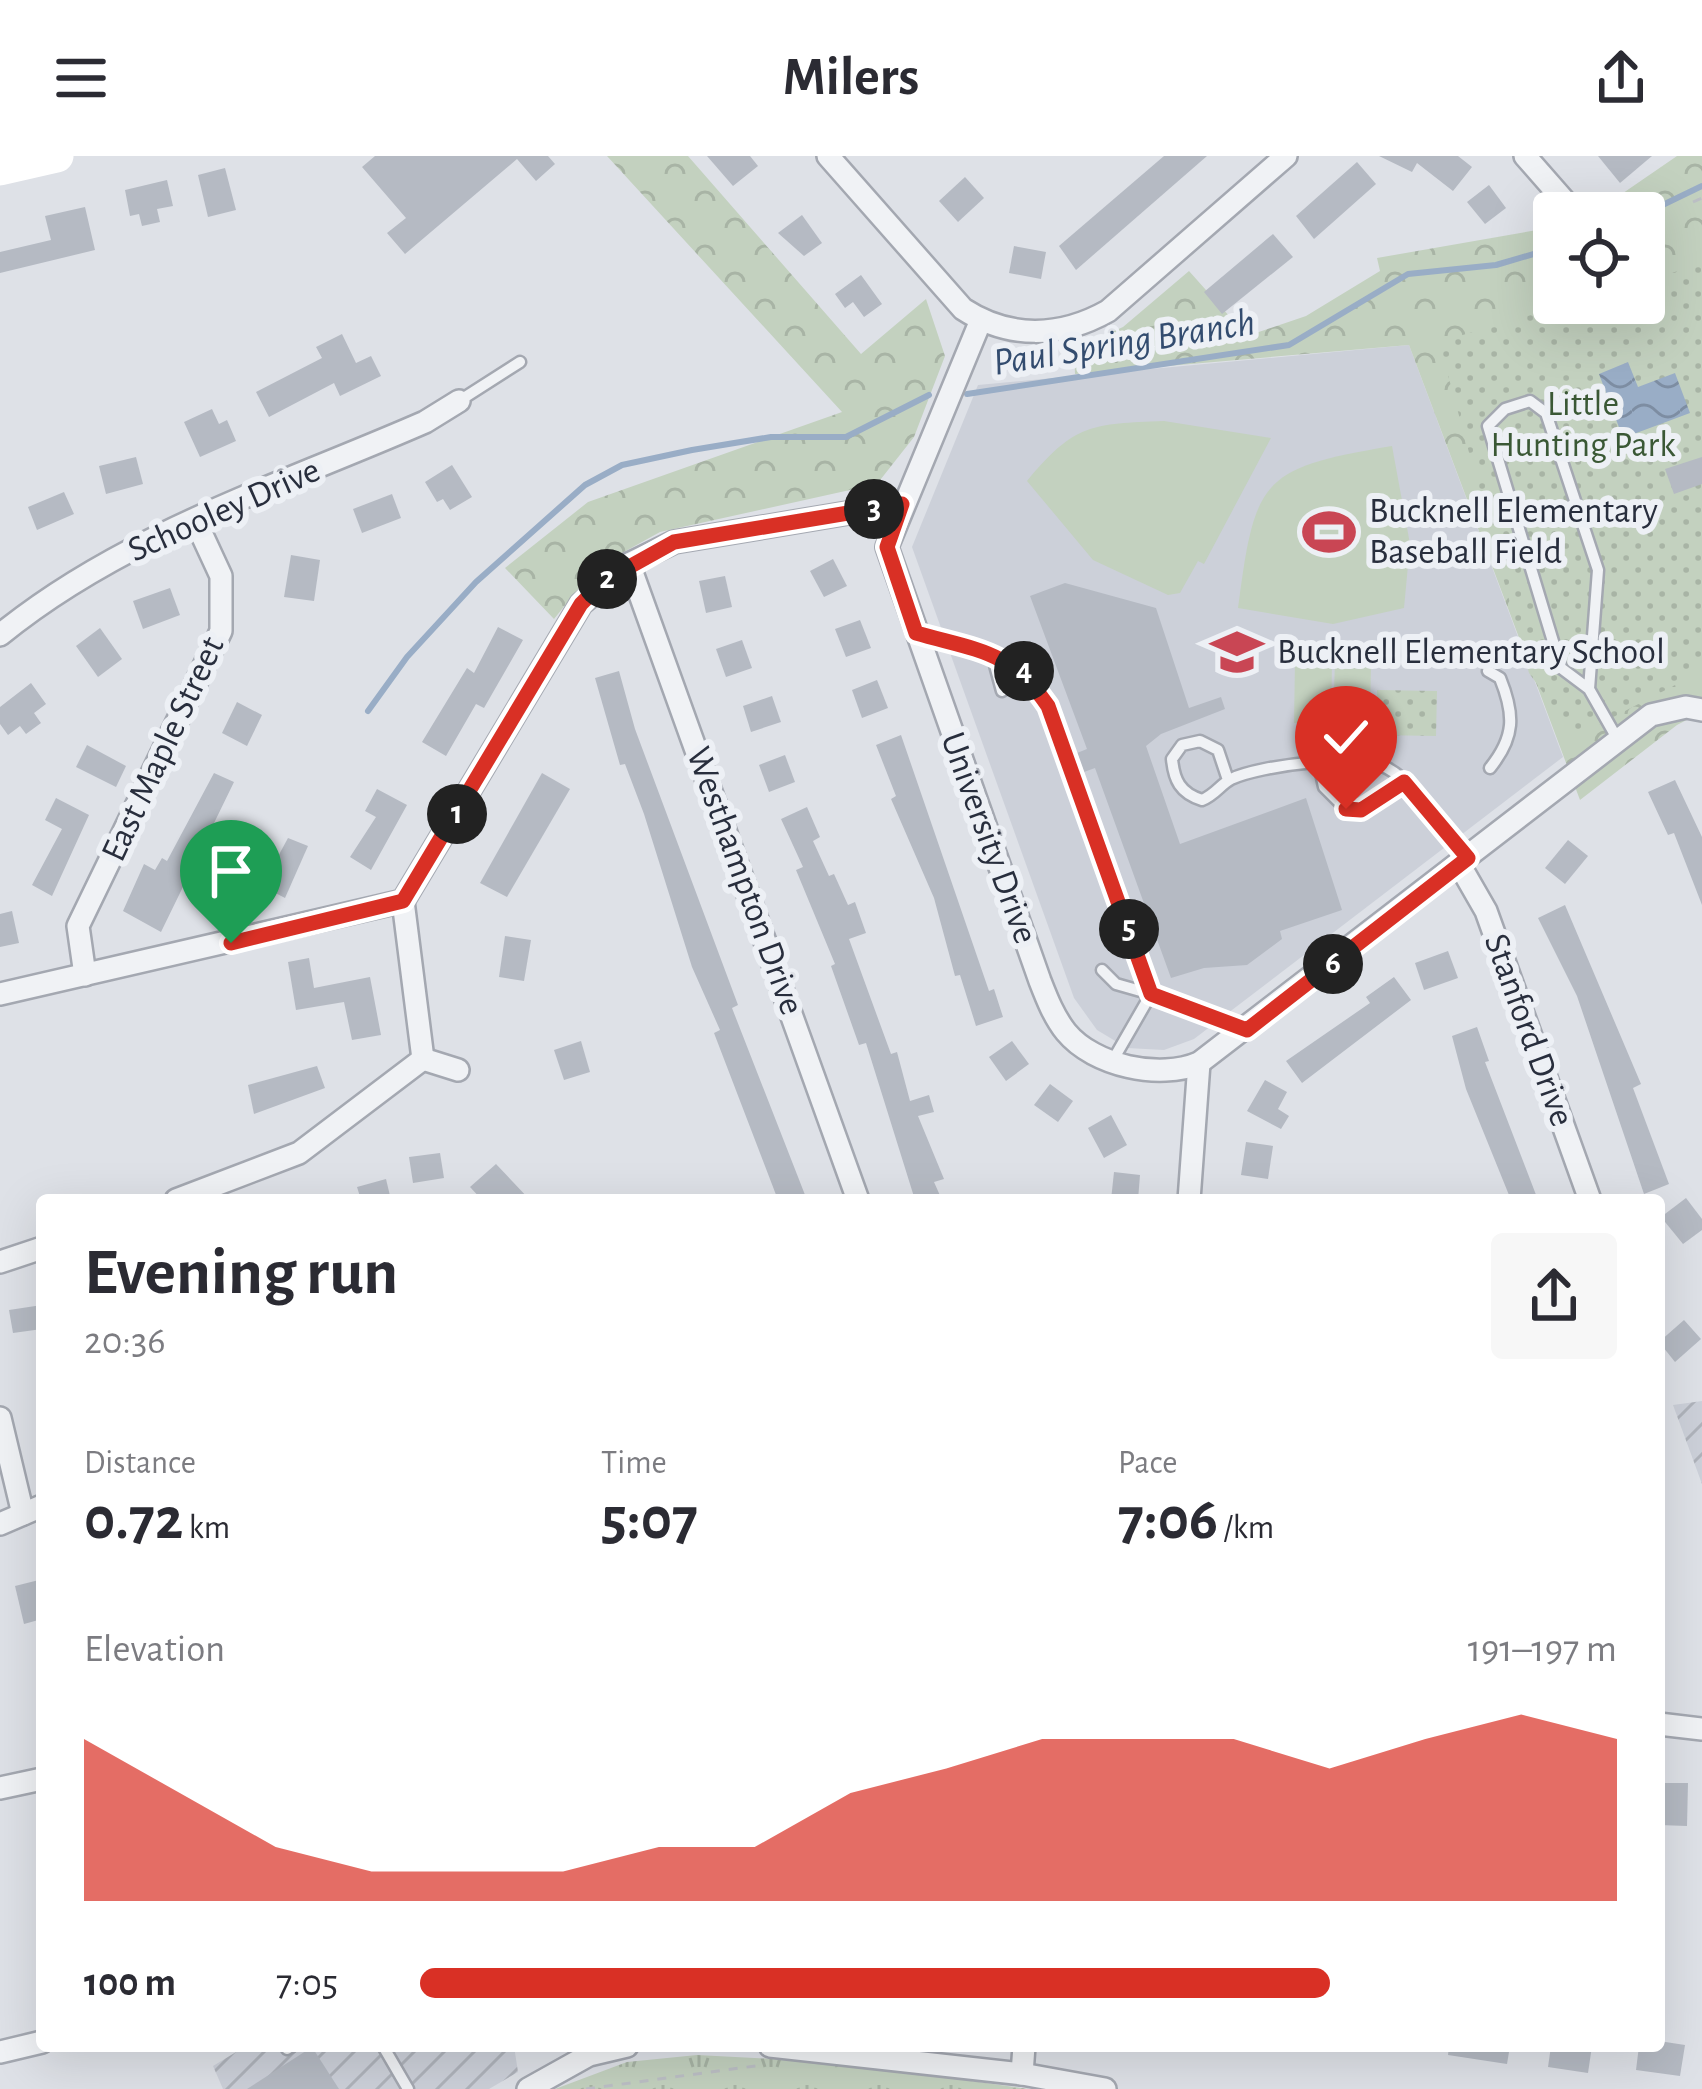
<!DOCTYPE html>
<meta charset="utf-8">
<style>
body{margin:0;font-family:"Alegreya Sans",sans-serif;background:#f7f7f7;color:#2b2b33;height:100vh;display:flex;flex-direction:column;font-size:45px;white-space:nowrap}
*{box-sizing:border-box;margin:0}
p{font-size:39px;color:#7c7c81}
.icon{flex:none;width:66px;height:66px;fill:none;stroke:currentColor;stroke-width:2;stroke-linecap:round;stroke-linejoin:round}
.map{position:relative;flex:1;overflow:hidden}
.drawer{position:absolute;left:36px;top:1038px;width:1629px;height:858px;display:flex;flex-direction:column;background:#fff;border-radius:12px;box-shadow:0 12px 48px #0002}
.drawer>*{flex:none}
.fabs{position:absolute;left:1533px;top:36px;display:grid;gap:24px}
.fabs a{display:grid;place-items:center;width:132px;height:132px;border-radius:12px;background:#fff;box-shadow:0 12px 48px #0002;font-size:60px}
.pin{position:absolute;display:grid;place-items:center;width:102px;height:102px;color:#fff;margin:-123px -51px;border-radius:50% 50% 50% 0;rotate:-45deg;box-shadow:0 0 12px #0007}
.pin .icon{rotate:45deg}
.km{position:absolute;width:60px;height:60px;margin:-30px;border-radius:50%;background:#222;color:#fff;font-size:33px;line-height:60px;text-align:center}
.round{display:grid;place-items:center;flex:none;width:126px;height:126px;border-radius:12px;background:#f7f7f7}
.headline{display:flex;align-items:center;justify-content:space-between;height:204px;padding:0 48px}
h1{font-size:66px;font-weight:700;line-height:90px}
.stats{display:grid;grid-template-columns:repeat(3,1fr);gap:18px;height:204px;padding:12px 48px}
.stats div{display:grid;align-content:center}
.stats b{font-size:60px;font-weight:700}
.stats small{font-size:33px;font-weight:400}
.stats p{font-size:33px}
.chart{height:336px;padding:24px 48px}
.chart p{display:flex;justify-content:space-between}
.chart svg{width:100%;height:216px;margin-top:12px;fill:#d93025;opacity:.7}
ul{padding:0 48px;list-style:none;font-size:39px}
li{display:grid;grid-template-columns:192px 144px 1fr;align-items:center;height:90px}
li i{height:30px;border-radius:15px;background:#d93025}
header{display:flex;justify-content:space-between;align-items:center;height:156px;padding:0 48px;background:#fff;font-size:54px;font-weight:700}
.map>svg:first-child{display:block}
.built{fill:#ccd0d9}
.industrial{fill:url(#industrial-furrows)}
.grass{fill:url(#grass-tufts)}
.forest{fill:url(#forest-crowns)}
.park{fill:url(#park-dots)}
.garden{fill:#c3d1bf}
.water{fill:url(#water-waves)}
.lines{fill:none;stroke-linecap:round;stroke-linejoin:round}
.stream{stroke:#99adc6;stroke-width:6}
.building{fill:#b5bac3}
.lane-casing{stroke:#a4a8b1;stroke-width:15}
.street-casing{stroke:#a4a8b1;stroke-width:26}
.path{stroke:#bcbfc5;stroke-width:3;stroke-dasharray:9 9;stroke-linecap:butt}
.lane{stroke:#f0f2f5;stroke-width:10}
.street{stroke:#f0f2f5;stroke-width:21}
.secondary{stroke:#fff;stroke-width:33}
.route-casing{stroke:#fff;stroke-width:24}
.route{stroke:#d93025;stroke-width:15}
.labels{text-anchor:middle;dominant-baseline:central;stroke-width:12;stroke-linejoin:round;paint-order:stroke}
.park-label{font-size:36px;fill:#3a5835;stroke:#edf0f5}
.street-label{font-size:36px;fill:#282e3d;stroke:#edf0f5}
.poi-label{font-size:36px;fill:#282e3d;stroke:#edf0f5;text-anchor:start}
.water-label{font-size:39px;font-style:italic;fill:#334c6f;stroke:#edf0f5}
</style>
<header><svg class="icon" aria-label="menu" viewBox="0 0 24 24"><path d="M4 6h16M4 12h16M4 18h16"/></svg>Milers<svg class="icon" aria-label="share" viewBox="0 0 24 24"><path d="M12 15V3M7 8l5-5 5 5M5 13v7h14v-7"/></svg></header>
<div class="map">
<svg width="1702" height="1933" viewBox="0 0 1702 1933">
<defs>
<pattern id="industrial-furrows" width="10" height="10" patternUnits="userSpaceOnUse" patternTransform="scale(3)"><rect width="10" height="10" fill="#ccd0d9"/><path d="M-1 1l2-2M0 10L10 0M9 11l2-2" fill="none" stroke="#afb3bb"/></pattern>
<pattern id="grass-tufts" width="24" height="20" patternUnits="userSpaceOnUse" patternTransform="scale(3)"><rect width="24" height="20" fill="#c3d1bf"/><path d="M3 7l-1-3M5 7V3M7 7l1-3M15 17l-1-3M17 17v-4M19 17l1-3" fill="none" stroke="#a8b4a5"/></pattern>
<pattern id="forest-crowns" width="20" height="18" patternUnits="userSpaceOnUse" patternTransform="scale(3)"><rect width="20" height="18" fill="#c3d1bf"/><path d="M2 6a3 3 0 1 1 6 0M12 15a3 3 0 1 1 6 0" fill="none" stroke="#a8b4a5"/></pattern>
<pattern id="park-dots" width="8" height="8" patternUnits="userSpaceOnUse" patternTransform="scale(3)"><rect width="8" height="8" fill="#c3d1bf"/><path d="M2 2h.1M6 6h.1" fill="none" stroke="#a8b4a5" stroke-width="1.8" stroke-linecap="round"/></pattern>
<pattern id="water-waves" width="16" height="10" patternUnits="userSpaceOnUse" patternTransform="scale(3)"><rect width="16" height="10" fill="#99adc6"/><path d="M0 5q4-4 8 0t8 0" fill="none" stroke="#7d8da2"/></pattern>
</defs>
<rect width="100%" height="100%" fill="#dee1e7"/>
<path class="built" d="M 1409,189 L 1563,601 L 1194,883 L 1164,894 L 1127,892 L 1097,874 L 1074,842 L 912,391 L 978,229 Z"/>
<g class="industrial">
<path d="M 1702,1245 L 1702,1328 L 1673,1249 Z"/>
<path d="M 246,1890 L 514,1890 L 518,1916 L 489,1933 L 223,1933 L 213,1910 Z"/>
</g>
<path class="grass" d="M 697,1899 L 835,1906 L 1029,1933 L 555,1933 L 627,1906 Z"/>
<g class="forest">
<path d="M 607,0 L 688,0 L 861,198 L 926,143 L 945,200 L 914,281 L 877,328 L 660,376 L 595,412 L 554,463 L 505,412 L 588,346 L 842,256 Z"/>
<path d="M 1677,0 L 1702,0 L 1702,556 L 1677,569 L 1580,644 L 1409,189 L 1075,218 L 1074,193 L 1123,171 L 1189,115 L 1247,180 L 1306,160 L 1380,115 L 1377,102 L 1554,71 L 1554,147 L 1644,147 L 1644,57 L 1594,57 Z"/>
</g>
<g class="park">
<path d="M 1702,108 L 1702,515 L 1575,581 L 1529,517 L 1439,186 L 1571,147 L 1644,147 L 1644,125 Z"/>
<path d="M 1377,534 L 1437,535 L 1436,580 L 1376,579 Z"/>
</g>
<g class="garden">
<path d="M 1164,265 L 1271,282 L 1204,408 L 1198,405 L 1180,437 L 1168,439 L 1093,404 L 1027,325 C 1075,267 1092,268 1164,265 Z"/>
<path d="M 1392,290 L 1410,388 L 1404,452 L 1333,468 L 1238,452 C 1255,322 1261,312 1392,290 Z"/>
<path d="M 1295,504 L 1332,504 L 1331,568 L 1294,567 Z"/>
<path d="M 1335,504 L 1371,505 L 1370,569 L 1333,568 Z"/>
</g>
<path class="water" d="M 1628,206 L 1638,231 L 1675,217 L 1690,257 L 1623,282 L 1599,218 Z"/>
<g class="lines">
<g class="stream">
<path d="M 1644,58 L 1702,30"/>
<path d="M 967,238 L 1289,189 L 1408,118 L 1496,109 L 1554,92"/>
<path d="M 368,555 L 407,501 L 476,426 L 585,329 L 622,309 L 692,294 L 771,281 L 846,281 L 929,239"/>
</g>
</g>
<g class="building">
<path d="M 375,0 L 548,0 L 555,8 L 536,25 L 517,3 L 405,98 L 387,77 L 406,62 L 362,11 Z"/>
<path d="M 707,0 L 750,0 L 758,10 L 733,30 Z"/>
<path d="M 1164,0 L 1207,0 L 1076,114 L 1059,90 Z"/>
<path d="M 1379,0 L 1458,0 L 1472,11 L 1453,35 L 1417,7 L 1412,16 Z"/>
<path d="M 1598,0 L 1652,0 L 1620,27 Z"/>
<path d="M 1357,6 L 1376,28 L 1314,83 L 1296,60 Z"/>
<path d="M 225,12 L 236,54 L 208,61 L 198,19 Z"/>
<path d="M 965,21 L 984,42 L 958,66 L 939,45 Z"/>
<path d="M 167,24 L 173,50 L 157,53 L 160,66 L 142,70 L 139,58 L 130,60 L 125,34 Z"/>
<path d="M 1489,29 L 1506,52 L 1485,68 L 1467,46 Z"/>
<path d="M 85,51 L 95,94 L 0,117 L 0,96 L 51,84 L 45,60 Z"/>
<path d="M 802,59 L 822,87 L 804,100 L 778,77 Z"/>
<path d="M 1273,78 L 1293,101 L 1222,158 L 1204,136 Z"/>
<path d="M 1014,90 L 1046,96 L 1041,123 L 1009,117 Z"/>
<path d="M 861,119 L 882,148 L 864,161 L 853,146 L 845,152 L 835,138 Z"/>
<path d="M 342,178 L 356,207 L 371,200 L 381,220 L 340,240 L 334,227 L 269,261 L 256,236 L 322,202 L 316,191 Z"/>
<path d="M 212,253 L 219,268 L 227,264 L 236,285 L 200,301 L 184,266 Z"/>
<path d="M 136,301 L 143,328 L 106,338 L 99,310 Z"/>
<path d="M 1702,301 L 1702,328 L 1674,338 L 1665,313 Z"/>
<path d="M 452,309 L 472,341 L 450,354 L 443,343 L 437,346 L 425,326 Z"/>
<path d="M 64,336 L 74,358 L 37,374 L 28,351 Z"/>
<path d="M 392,338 L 401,362 L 362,377 L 353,353 Z"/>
<path d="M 291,399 L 320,404 L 314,445 L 284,441 Z"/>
<path d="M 833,403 L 847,430 L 824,441 L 810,415 Z"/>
<path d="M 725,420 L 732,451 L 706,457 L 699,425 Z"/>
<path d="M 1065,427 L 1156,452 L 1189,552 L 1221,541 L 1225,553 L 1161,578 L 1146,590 L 1180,688 L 1306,642 L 1342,754 L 1280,775 L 1282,783 L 1247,809 L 1204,812 L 1171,822 L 1095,612 L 1084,616 L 1077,597 L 1087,593 L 1030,440 Z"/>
<path d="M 170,432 L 180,459 L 143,473 L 133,445 Z"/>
<path d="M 860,464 L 871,492 L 846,501 L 835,473 Z"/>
<path d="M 498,471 L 523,484 L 484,552 L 476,548 L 446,600 L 422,586 L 467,512 L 474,517 Z"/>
<path d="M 100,472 L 122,503 L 98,521 L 76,490 Z"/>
<path d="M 742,484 L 752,512 L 726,521 L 716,493 Z"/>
<path d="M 619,515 L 635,573 L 738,849 L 732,852 L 807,1044 L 778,1044 L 714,877 L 720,874 L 692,811 L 644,658 L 625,608 L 620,609 L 595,522 Z"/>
<path d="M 877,524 L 888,552 L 862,562 L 852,534 Z"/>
<path d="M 31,527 L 46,548 L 34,557 L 41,567 L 26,578 L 20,570 L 8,579 L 0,568 L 0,551 Z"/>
<path d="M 772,540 L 781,566 L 751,576 L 743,550 Z"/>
<path d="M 237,546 L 262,559 L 247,590 L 222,577 Z"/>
<path d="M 901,579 L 989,835 L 994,833 L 1003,861 L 976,870 L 960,819 L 955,820 L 934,742 L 891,643 L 896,640 L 876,589 Z"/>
<path d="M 87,589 L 126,610 L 116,631 L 76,611 Z"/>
<path d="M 785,599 L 795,626 L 769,636 L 759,609 Z"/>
<path d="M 214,617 L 234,626 L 161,776 L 123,755 L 144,708 L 155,714 L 162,702 L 167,705 Z"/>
<path d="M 542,617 L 570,633 L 507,741 L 480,727 Z"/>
<path d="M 1675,624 L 1702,681 L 1702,749 L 1674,677 L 1668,679 L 1648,636 Z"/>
<path d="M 377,633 L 407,649 L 371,714 L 350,701 L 376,661 L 365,655 Z"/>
<path d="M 56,642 L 89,659 L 52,740 L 32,729 L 62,673 L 45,664 Z"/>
<path d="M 807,651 L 820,681 L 813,685 L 829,720 L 834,718 L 848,749 L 855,746 L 866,777 L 849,783 L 891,898 L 897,896 L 910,945 L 929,939 L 934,956 L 918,960 L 944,1023 L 934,1026 L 942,1044 L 915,1044 L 866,887 L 859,889 L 831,810 L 835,808 L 796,714 L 803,711 L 781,663 Z"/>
<path d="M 288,682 L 308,690 L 285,742 L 262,730 Z"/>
<path d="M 1568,684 L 1588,700 L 1565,728 L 1545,712 Z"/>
<path d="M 1565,749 L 1641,928 L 1633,932 L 1669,1028 L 1644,1038 L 1577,840 L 1538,762 Z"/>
<path d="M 12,755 L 19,787 L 0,791 L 0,758 Z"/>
<path d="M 505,780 L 531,784 L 524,825 L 499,821 Z"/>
<path d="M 1448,795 L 1458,822 L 1424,834 L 1415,807 Z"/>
<path d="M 309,802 L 314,832 L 370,821 L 381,879 L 352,884 L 344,846 L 296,854 L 288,806 Z"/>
<path d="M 1394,821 L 1411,844 L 1302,927 L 1286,905 L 1370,847 L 1366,841 Z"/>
<path d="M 1477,871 L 1489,905 L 1485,906 L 1538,1044 L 1511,1044 L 1466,933 L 1452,880 Z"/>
<path d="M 581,885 L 590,916 L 564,924 L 554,894 Z"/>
<path d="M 1012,885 L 1029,908 L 1006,925 L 989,901 Z"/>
<path d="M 317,910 L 325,932 L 254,958 L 248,929 Z"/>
<path d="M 1265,924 L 1287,936 L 1278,953 L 1289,960 L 1281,973 L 1247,955 Z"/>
<path d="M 1050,928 L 1073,945 L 1058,966 L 1034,949 Z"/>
<path d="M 1111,959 L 1127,989 L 1104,1002 L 1088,972 Z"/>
<path d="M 1246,986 L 1273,990 L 1268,1023 L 1241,1019 Z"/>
<path d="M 440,997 L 444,1022 L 413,1027 L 409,1001 Z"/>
<path d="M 496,1008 L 530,1044 L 482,1044 L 470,1031 Z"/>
<path d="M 1114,1016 L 1140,1019 L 1138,1044 L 1111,1044 Z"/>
<path d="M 386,1023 L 391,1044 L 361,1044 L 357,1031 Z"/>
<path d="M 1686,1042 L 1702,1063 L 1702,1074 L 1683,1088 L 1661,1061 Z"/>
<path d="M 42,1149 L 42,1173 L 13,1177 L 9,1154 Z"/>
<path d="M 1684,1164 L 1701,1183 L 1675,1206 L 1659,1186 Z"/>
<path d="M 39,1424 L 42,1463 L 24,1468 L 15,1430 Z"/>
<path d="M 1659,1627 L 1688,1627 L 1687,1670 L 1659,1669 Z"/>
<path d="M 1659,1885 L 1685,1889 L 1680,1920 L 1636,1914 L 1639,1890 L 1659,1890 Z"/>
<path d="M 1449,1890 L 1510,1890 L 1507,1908 L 1448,1899 Z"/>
<path d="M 1551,1890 L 1592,1890 L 1588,1917 L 1548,1911 Z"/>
<path d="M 312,1891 L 339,1933 L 247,1933 Z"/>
</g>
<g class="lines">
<g class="lane-casing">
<g id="lane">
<path d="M 459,245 L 520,206"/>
<path d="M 921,478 C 983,496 1011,495 1048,551 L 1151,838 L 1244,873"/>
<path d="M 992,498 L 1002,535"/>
<path d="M 1488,515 L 1500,522 C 1515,559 1515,581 1490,612"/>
<path d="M 1589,533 L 1561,512 L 1488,270 L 1505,253 L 1530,245 L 1546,257 L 1598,414 L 1589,533 L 1618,584"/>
<path d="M 1319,608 L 1324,631 L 1346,653 L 1361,654 L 1404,626"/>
<path d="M 1228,624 L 1218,594 L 1200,585 L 1182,589 L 1172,603 C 1174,624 1180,637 1202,644 C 1215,639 1221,628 1231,623 C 1261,609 1358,597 1387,612 C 1419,629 1445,675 1468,702"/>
<path d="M 1102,814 L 1116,828 L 1151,838 L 1113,904"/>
<path d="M 383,1890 L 408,1933"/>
<path d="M 287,1893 L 292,1890"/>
</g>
</g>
<g class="street-casing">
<g id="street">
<path d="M 828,0 L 963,153 C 1009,183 1060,182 1108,155 L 1286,0"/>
<path d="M 1525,0 L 1575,57"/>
<path d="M 981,164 L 887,391 L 1040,825 C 1047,843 1054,861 1066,876 C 1094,910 1160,924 1199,907 L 1651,559 L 1686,551 L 1702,554"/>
<path d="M 629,408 L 858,1044"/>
<path d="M 0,479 C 122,379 281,329 425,266 L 459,245"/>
<path d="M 1459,708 L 1486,755 L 1590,1044"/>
<path d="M 403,745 L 423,903"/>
<path d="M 85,819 L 78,770 L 221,475 L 221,420 L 196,366"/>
<path d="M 0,838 L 403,745 L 581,448 L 629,408 L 674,386 L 902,348"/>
<path d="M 423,903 L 458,914"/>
<path d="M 176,1044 L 299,997 L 423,903"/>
<path d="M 1189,1044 L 1199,907"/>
<path d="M 0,1106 L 42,1092"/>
<path d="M 0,1262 L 23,1358"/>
<path d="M 0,1368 L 42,1350"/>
<path d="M 1659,1568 L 1702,1573"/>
<path d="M 0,1632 L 42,1623"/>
<path d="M 770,1890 L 1022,1918 L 1105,1933"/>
<path d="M 0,1896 L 42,1886"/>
<path d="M 1022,1918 L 1024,1890"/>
<path d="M 528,1933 L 589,1899 L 627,1890"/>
</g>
</g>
<g class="path">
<path d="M 1693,46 L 1702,42"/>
<path d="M 586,1933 L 762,1909"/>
</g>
<use href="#lane" class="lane"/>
<use href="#street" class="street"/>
<path class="secondary" d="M 0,13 L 57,0"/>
</g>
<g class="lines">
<g class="route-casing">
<path id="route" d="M 231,787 L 403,745 L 581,448 L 604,425 L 674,386 L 902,348 L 887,391 L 916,477 C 979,495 1010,494 1048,550 L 1151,838 L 1247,874 L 1468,702 L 1404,626 L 1361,654 L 1346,653"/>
</g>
<use href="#route" class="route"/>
</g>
<defs>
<g id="stadium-bare" transform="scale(4.14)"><path d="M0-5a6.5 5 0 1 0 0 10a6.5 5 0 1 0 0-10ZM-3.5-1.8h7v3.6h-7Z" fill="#c94654" stroke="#edf0f5" stroke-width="2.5" paint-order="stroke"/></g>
<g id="school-bare" transform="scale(4.14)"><path d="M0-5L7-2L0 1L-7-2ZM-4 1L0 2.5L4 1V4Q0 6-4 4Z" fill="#c94654" stroke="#edf0f5" stroke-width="2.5" paint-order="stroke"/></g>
</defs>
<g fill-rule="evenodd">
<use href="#stadium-bare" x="1329" y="376"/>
<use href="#school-bare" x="1237" y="496"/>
</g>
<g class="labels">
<g class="park-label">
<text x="1583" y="248">Little<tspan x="1583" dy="41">Hunting Park</tspan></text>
</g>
<g class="street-label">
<text transform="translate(224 354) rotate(-24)">Schooley Drive</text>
<text transform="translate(163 593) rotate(-65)">East Maple Street</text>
<text transform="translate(989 682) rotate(70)">University Drive</text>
<text transform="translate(745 725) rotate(70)">Westhampton Drive</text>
<text transform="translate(1529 874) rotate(70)">Stanford Drive</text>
</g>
<g class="poi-label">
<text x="1369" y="355">Bucknell Elementary<tspan x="1369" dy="41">Baseball Field</tspan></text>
<text x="1277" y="496">Bucknell Elementary School</text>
</g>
<g class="water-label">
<text transform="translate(1124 187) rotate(-9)">Paul Spring Branch</text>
</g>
</g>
</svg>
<div class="fabs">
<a><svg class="icon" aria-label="locate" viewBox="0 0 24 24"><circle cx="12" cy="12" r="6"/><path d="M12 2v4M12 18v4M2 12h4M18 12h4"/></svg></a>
</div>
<div class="pin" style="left:231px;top:787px;background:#1e9e55"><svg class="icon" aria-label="arrive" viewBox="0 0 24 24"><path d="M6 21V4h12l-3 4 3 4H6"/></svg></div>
<div class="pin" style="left:1346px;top:653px;background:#d93025"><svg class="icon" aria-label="check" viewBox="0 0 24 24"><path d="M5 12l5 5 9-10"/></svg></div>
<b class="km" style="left:457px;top:658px">1</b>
<b class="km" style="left:607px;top:423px">2</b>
<b class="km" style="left:874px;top:353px">3</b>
<b class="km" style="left:1024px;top:515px">4</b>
<b class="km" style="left:1129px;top:773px">5</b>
<b class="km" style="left:1333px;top:808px">6</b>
<section class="drawer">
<div class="headline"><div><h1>Evening run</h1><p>20:36</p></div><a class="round"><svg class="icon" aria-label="share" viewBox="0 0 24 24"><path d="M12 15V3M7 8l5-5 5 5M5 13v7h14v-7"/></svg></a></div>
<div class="stats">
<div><p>Distance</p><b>0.72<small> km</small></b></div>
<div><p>Time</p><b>5:07</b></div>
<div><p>Pace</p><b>7:06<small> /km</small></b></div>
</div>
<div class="chart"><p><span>Elevation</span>191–197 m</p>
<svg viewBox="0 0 160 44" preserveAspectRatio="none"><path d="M0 44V11L10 22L20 33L30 38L40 38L50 38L60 33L70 33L80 22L90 17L100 11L110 11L120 11L130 17L140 11L150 6L160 11V44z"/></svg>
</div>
<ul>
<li><b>100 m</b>7:05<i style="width:76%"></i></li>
</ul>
</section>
</div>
